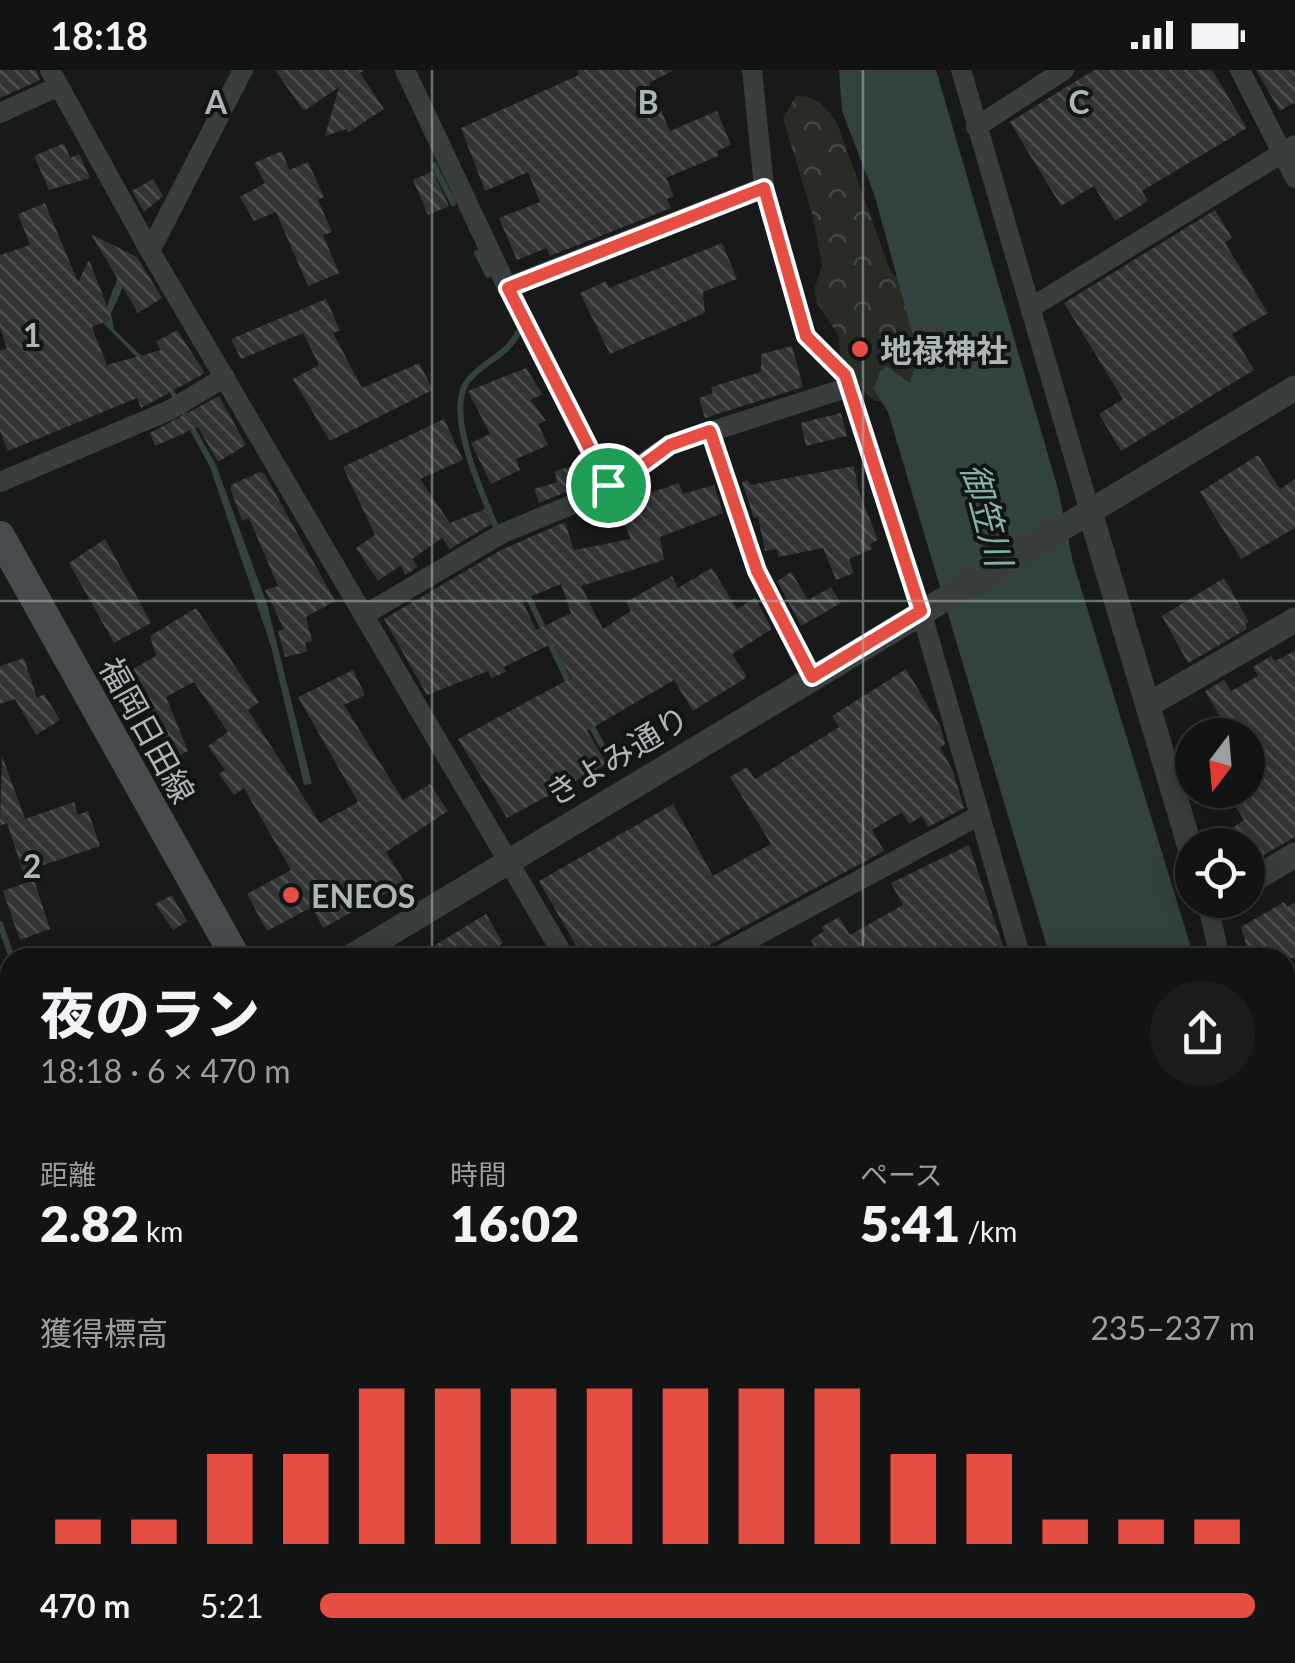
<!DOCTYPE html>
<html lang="ja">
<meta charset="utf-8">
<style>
body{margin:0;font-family:Lato,"Noto Sans JP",sans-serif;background:#1b1c1c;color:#f1f3f6;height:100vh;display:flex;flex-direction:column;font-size:38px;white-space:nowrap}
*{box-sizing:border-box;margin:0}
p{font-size:32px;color:#9c9ea0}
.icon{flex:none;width:55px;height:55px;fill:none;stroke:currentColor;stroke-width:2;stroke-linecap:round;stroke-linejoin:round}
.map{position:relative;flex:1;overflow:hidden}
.side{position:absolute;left:0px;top:878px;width:1295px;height:718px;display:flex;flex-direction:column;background:#121313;border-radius:30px 30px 0 0;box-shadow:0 5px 25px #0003,0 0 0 2px #313233}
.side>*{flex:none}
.needle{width:65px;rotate:196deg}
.fabs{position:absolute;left:1175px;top:648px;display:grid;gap:20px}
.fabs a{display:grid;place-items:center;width:90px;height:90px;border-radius:50%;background:#121313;box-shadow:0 5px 25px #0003,0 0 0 2px #313233;font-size:50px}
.pin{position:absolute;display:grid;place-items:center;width:85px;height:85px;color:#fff;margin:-42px;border:5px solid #fff;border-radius:50%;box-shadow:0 2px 10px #0007}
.round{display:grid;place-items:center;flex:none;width:105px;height:105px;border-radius:52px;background:#1b1c1c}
.overview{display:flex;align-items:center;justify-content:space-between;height:170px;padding:0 40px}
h1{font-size:55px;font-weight:800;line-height:75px}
.metrics{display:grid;grid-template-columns:repeat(3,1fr);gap:15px;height:170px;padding:10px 40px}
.metrics div{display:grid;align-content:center}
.metrics b{font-size:50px;font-weight:800}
.metrics small{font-size:28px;font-weight:400}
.metrics p{font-size:28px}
.chart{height:280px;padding:20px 40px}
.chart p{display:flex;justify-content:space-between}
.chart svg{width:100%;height:180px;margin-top:10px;stroke:#e64e43;stroke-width:6}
ul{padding:0 40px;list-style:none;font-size:32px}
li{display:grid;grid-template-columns:160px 120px 1fr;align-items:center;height:75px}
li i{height:25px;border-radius:12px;background:#e64e43}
.status{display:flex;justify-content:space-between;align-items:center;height:70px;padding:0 50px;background:#121313;direction:ltr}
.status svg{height:28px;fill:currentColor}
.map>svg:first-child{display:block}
.forest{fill:url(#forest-crowns)}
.water{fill:#31423f}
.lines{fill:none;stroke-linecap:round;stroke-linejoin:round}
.stream{stroke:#31423f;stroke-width:6}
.building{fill:url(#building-back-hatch);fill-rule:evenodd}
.minor{stroke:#393d3e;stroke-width:20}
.tertiary{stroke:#393d3e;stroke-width:25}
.secondary{stroke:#474d4e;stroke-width:30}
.route-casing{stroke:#fff;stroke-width:20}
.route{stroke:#e64e43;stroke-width:12}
.grid{fill:none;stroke:#abb7b8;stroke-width:2.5;stroke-opacity:0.55}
.poi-dot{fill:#e64e43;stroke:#131414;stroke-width:4}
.labels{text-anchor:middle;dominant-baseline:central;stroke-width:8;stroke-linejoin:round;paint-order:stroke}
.poi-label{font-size:32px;font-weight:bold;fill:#abb7b8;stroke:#131414;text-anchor:start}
.street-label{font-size:32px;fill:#abb7b8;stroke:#131414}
.water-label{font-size:35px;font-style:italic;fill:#84b1ab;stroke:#131414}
.grid-label{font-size:32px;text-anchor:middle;font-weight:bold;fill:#abb7b8;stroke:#131414;stroke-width:8;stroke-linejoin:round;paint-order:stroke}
</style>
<div class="status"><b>18:18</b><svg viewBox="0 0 49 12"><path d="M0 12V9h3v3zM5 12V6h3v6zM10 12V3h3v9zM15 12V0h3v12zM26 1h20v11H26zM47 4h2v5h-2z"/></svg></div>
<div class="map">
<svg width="1295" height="1593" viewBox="0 0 1295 1593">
<defs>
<pattern id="forest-crowns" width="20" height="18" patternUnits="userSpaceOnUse" patternTransform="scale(2.5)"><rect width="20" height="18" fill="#282c24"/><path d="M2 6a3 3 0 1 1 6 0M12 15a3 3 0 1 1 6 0" fill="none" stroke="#444842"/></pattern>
<pattern id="building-back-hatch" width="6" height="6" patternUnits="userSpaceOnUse" patternTransform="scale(2.5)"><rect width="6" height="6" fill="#333435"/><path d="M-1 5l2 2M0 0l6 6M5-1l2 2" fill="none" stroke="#4e4f50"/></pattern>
</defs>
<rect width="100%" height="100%" fill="#181919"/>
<path class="forest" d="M 796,26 C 818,25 825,37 837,53 L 890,200 L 916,231 L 930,282 L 898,331 L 875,331 L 859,316 L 841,290 L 838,265 L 817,233 L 814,220 L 822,195 L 813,147 L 783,48 Z"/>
<g class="water">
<path d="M 839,0 L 936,0 L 1058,419 L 1073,492 L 1194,887 L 1050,887 L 888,342 L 873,318 L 886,296 L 910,313 L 918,284 L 875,127 L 842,41 Z"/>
<path d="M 137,185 L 111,244 L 114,259 L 171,315 L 216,395 L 267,534 L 312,714 L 304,715 L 271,576 L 210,397 L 168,319 L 104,254 C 106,234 120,194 137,185 Z"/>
<path d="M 1285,1200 L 1295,1233 L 1295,1593 L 1258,1593 L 1256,1585 L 1285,1585 Z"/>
<path d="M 1041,1585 L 1181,1585 L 1153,1593 L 1016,1593 Z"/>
</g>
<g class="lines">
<g class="stream">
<path d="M 434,95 L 453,133"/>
<path d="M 477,183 L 488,205"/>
<path d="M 496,457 C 483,426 445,343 467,312 C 481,292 506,287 518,263"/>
<path d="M 525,520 L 571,617"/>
<path d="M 588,650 L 609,688"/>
<path d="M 0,854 L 12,888"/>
</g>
</g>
<g class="building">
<path d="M 0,0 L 36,0 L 40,10 L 0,28 Z"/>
<path d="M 275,0 L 364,0 L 360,3 L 384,39 L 349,62 L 346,59 L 325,66 L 339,17 L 304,41 Z"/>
<path d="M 577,0 L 674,0 L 649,13 L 670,61 L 717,41 L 731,75 L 717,81 L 718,86 L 666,108 L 674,126 L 667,129 L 671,138 L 550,186 L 547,178 L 517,190 L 499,148 L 540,132 L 528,102 L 485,121 L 461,58 L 579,5 Z"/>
<path d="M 1094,0 L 1212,0 L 1247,58 L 1142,121 L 1148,131 L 1115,151 L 1094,116 L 1061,136 L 1010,52 Z"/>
<path d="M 1256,0 L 1295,0 L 1295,32 L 1280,41 Z"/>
<path d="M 64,73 L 70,88 L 79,84 L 90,108 L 49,120 L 34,86 Z"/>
<path d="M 282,81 L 289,100 L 308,92 L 324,127 L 318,130 L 332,162 L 323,165 L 339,203 L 308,216 L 276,142 L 254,151 L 240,127 L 265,113 L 254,93 Z"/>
<path d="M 433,101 L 449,136 L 428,145 L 413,110 Z"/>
<path d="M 153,109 L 163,126 L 144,142 L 132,121 Z"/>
<path d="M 45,133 L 78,212 L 89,190 L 112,249 L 92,257 L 107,295 L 161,280 L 156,272 L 177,260 L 205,303 L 141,338 L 137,328 L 8,381 L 0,361 L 0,281 L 7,278 L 0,258 L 0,185 L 30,175 L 18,144 Z"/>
<path d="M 1215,140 L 1232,168 L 1225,173 L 1268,243 L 1232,264 L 1254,300 L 1121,381 L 1099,344 L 1123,329 L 1064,233 Z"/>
<path d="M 91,164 L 137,187 L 162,228 L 138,243 Z"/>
<path d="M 722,173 L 737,209 L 703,222 L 705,243 L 610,284 L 580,223 L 606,211 L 609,218 Z"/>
<path d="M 326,229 L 340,260 L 333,263 L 362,318 L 419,293 L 433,320 L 330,371 L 293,309 L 319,295 L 303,263 L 241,289 L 231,269 Z"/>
<path d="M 792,276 L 803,317 L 705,348 L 699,328 L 713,323 L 711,317 L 761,302 L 761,284 Z"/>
<path d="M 526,298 L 542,324 L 531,330 L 546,351 L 538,354 L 548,375 L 516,389 L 520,400 L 491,414 L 471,373 L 490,364 L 468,321 Z"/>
<path d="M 219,326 L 246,375 L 218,392 L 198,357 L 155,376 L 150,363 Z"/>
<path d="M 841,343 L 847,366 L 806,376 L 801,353 Z"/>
<path d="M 444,349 L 463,390 L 420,409 L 450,453 L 485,439 L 491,454 L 450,479 L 442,468 L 412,489 L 418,497 L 405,505 L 401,495 L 378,511 L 356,478 L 375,465 L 343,397 Z"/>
<path d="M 1258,385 L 1280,419 L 1295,409 L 1295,458 L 1241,489 L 1200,422 Z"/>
<path d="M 573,396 L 574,403 L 583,400 L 588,413 L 539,433 L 534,419 L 557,412 L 555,401 Z"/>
<path d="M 854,396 L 859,422 L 878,470 L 870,474 L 872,479 L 849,489 L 854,503 L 836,510 L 823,478 L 779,487 L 777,479 L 765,481 L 758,447 L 754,448 L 742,412 L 748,410 L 750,415 Z"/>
<path d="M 259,402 L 264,403 L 335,531 L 306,547 L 312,571 L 305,573 L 307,582 L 285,587 L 278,561 L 284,559 L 265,520 L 278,516 L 249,448 L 242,451 L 231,420 L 231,415 Z"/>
<path d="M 679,413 L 683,424 L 714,415 L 723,443 L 660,467 L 664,490 L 581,516 L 603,559 L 631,541 L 626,532 L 672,506 L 678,518 L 712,498 L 737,539 L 755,528 L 772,559 L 732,584 L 747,607 L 693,641 L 674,610 L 587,661 L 607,694 L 507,748 L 458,669 L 571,608 L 553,573 L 504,597 L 506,602 L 491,608 L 488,601 L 427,625 L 384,549 L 501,480 L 565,452 L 574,480 L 631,469 L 614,429 L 628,419 L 632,429 ZM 561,514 L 571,543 L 536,560 L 522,530 Z"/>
<path d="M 105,469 L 151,553 L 114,573 L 69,493 Z"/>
<path d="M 791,502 L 808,530 L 831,517 L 841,533 L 801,556 L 777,511 Z"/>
<path d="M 1224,508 L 1249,552 L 1245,554 L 1247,559 L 1188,593 L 1162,546 Z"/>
<path d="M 196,538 L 259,632 L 248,640 L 320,753 L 358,732 L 298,627 L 353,600 L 365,625 L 344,635 L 403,730 L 430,714 L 448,741 L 386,782 L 405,813 L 323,858 L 312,837 L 267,861 L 247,824 L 291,800 L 244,718 L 234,725 L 219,704 L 225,700 L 208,676 L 228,662 L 194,612 L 166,627 L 188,681 L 174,688 L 136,623 L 140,621 L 130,601 L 156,586 L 150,566 Z"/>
<path d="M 1295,581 L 1295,767 L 1248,794 L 1248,775 L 1207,775 L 1244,750 L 1225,720 L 1248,720 L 1248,665 L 1231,665 L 1205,621 L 1224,610 L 1231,621 L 1258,606 L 1253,597 L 1271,586 L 1275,591 Z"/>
<path d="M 24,588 L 37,628 L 44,624 L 60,650 L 36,665 L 15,629 L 0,634 L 0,596 Z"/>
<path d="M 906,599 L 941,658 L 945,674 L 940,678 L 953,701 L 964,738 L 928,757 L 922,746 L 909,754 L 902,742 L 872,760 L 884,781 L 708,876 L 700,888 L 583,888 L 539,811 L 673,734 L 713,806 L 771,774 L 730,707 L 747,697 L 755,709 L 839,657 L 832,646 Z"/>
<path d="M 2,686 L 25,749 L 74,732 L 78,745 L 88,741 L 100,776 L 23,802 L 7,753 L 0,756 Z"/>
<path d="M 969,775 L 1007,888 L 821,888 L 811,870 L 824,861 L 822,857 L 839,847 L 850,865 L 903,835 L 891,813 Z"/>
<path d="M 34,810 L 50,859 L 20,870 L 3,821 Z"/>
<path d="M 172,825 L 187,851 L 173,860 L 155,834 Z"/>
<path d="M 1284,832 L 1287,837 L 1295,832 L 1295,888 L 1250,888 L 1241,857 Z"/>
<path d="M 486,844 L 503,873 L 480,888 L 414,888 Z"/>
</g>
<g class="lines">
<g class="minor">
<path d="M 50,0 L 150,181 L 565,888"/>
<path d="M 405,0 L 507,217 L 608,415"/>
<path d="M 752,0 L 764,117 L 806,266 L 845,305 L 921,541 L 1021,888"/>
<path d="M 961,0 L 1090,442"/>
<path d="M 1240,0 L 1295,108"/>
<path d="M 0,43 L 57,17"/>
<path d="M 976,57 L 1064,0"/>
<path d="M 150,181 L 243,0"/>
<path d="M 507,217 L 764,117"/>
<path d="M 1032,237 L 1295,75"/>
<path d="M 710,361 L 757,501 L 812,607"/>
<path d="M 0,412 L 170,340 L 225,307"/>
<path d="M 364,545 L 503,463 L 593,426 L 669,375 L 849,317"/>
<path d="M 1208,836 L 1220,888"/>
<path d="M 715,888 L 980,745"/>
<path d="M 1285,1075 L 1295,1108"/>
<path d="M 962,1585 L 966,1593"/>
<path d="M 1223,1585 L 1225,1593"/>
<path d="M 21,1593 L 27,1585"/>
<path d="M 503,1593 L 518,1585"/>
</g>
<g class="tertiary">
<path d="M 1090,442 L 1192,784"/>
<path d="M 1148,635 L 1295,550"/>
<path d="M 1248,813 L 1295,785"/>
<path d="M 1206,830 L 1208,836 L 1219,830"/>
<path d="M 349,888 L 1295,318"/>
<path d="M 0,1152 L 10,1160"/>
<path d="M 0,1304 L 10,1290"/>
<path d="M 381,1585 L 386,1593"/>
</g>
<g class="secondary">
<path d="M 0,466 L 236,888"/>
<path d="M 626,1585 L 630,1593"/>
</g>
</g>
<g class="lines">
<g class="route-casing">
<path id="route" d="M 764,118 L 806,266 L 845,305 L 921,541 L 812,607 L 757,501 L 710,361 L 670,375 L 628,406 L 608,415 L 508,218 Z"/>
</g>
<use href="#route" class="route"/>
</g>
<path class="grid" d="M 432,0 L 432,888M 863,0 L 863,888M 0,531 L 1295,531M 0,1062 L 10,1062M 1285,1062 L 1295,1062M 432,1585 L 432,1593M 863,1585 L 863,1593"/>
<g class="poi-dot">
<circle cx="860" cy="279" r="10"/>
<circle cx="291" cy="825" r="10"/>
</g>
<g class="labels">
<g class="poi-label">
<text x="880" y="279">地禄神社</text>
<text x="311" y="825">ENEOS</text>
</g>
<g class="street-label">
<text transform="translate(148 660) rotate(61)">福岡日田線</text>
<text transform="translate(617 685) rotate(-31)">きよみ通り</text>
</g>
<g class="water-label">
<text transform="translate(988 444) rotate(75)">御笠川</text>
</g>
</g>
<g class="grid-label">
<text x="216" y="44">A</text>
<text x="648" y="44">B</text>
<text x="1079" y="44">C</text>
<text x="32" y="277">1</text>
<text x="32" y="808">2</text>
</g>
</svg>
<div class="fabs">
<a><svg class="needle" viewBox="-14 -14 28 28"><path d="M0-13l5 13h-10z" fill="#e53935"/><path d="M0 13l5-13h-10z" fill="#9c9ea0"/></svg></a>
<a><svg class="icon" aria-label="locate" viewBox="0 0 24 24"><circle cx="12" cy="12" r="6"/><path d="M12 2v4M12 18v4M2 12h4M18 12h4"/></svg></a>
</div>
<div class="pin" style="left:608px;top:415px;background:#1e9e55"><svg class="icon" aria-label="arrive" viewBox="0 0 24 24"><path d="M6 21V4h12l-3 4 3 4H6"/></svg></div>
<section class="side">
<div class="overview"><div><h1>夜のラン</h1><p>18:18 · 6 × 470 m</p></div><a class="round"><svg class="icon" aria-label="share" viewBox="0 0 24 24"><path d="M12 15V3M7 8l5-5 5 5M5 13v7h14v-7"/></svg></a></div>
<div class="metrics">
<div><p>距離</p><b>2.82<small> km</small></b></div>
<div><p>時間</p><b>16:02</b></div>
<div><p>ペース</p><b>5:41<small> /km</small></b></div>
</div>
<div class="chart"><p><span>獲得標高</span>235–237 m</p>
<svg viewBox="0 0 160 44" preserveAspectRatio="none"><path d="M5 44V38M15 44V38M25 44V22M35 44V22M45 44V6M55 44V6M65 44V6M75 44V6M85 44V6M95 44V6M105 44V6M115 44V22M125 44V22M135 44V38M145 44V38M155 44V38"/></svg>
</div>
<ul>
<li><b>470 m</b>5:21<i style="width:100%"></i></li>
</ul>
</section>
</div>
